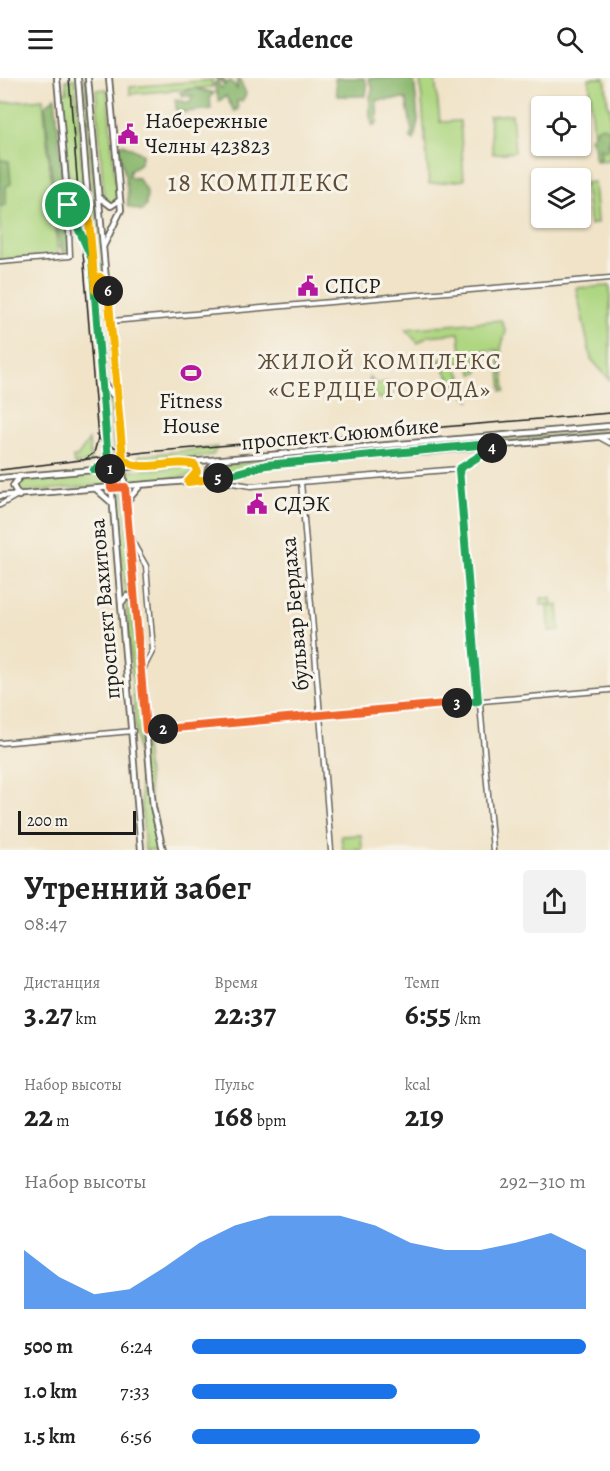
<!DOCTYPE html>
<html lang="ru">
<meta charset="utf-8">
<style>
body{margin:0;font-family:Alegreya,serif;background:#f2f2f2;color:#222;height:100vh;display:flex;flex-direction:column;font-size:22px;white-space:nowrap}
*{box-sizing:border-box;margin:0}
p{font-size:20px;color:#767676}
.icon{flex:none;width:33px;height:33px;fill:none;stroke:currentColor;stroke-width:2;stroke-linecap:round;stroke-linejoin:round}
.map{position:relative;height:772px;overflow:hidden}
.sheet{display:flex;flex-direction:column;background:#fff;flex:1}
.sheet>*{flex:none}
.fabs{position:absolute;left:531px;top:18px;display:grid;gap:12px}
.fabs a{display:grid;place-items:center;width:60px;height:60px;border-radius:6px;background:#fff;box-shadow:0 2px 4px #0004;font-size:30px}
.scale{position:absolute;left:18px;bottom:15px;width:118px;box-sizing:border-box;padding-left:6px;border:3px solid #1c1c1c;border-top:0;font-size:16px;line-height:21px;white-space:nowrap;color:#1c1c1c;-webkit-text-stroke:4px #f7f3e8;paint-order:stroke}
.pin{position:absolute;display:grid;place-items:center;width:51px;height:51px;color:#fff;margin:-26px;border:3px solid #fff;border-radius:50%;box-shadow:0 2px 6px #0007}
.km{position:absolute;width:30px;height:30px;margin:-15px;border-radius:50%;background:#222;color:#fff;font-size:16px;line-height:30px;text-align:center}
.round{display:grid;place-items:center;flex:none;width:63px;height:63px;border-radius:6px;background:#f2f2f2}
.summary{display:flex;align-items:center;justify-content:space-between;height:102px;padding:0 24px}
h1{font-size:33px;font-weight:700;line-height:45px}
.stats{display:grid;grid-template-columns:repeat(3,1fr);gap:9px;height:102px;padding:6px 24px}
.stats div{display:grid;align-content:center}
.stats b{font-size:30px;font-weight:700}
.stats small{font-size:16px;font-weight:400}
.stats p{font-size:16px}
.chart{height:168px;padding:12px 24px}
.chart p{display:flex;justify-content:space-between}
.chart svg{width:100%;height:108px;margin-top:6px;fill:#1a73e8;opacity:.7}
ul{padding:0 24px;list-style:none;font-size:20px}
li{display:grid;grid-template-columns:96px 72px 1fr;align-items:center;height:45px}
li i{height:15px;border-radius:8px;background:#1a73e8}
header{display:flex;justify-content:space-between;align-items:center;height:78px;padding:0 24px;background:#fff;font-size:27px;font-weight:700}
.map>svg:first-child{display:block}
.green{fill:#afd782;stroke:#667a4f;stroke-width:1.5}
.forest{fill:#8bb870;stroke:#546a46;stroke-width:1.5}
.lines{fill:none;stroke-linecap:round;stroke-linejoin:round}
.minor-casing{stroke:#666258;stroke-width:7}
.major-casing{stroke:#666258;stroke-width:8}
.minor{stroke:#fff;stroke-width:4}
.major{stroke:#fff;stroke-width:4.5}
.tram{stroke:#1c1c1c;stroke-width:1.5}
.split-1-casing{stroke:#fff;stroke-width:12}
.split-2-casing{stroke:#fff;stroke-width:12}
.split-3-casing{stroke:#fff;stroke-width:12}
.split-4-casing{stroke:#fff;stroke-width:12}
.split-5-casing{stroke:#fff;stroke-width:12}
.split-6-casing{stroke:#fff;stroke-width:12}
.split-7-casing{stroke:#fff;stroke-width:12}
.split-1{stroke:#22a559;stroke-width:8}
.split-2{stroke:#f0652b;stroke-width:8}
.split-3{stroke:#f0652b;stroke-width:8}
.split-4{stroke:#22a559;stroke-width:8}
.split-5{stroke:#22a559;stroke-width:8}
.split-6{stroke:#f5b400;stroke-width:8}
.split-7{stroke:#f5b400;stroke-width:8}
.labels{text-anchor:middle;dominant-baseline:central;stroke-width:6;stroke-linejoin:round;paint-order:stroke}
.poi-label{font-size:22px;fill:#1c1c1c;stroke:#f7f3e8;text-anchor:start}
.street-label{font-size:22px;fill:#1c1c1c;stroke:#f7f3e8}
.neighbourhood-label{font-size:24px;letter-spacing:1.5px;fill:#5e4c36;stroke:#f7f3e8}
.quarter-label{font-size:26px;letter-spacing:1.5px;fill:#5e4c36;stroke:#f7f3e8}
</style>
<header><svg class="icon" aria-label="menu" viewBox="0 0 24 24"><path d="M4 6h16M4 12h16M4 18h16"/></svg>Kadence<svg class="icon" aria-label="search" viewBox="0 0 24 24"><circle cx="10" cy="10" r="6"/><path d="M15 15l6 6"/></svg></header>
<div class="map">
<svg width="610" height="772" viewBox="0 0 610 772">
<rect width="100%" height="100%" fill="#f7f3e8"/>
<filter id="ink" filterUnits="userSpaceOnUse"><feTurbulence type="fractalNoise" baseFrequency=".0167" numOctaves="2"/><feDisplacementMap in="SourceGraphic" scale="12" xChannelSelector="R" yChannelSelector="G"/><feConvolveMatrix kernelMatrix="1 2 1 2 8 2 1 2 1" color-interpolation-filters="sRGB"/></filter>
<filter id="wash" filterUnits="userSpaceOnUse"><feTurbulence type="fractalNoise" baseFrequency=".008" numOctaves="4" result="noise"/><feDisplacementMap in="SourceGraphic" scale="24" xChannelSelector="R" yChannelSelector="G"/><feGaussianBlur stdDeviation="1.35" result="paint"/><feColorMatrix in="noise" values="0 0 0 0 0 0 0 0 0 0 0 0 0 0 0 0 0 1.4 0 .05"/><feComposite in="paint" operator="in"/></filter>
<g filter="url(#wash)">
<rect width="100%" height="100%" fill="#f0e3c8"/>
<g class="green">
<path d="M 84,0 L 86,0 L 102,184 L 103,198 L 97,198 Z"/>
<path d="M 420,0 L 435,0 L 440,44 L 460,43 L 464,102 L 429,106 Z"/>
<path d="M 589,0 L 605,0 L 608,29 L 610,29 L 610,82 L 596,83 Z"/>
<path d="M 75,1 L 88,167 L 71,126 L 61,14 L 67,14 L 66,2 Z"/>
<path d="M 212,2 L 212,9 L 130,16 L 130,9 Z"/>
<path d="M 107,11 L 117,122 L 111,127 L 104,122 L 96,12 Z"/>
<path d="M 43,21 L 58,177 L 0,182 L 0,25 Z"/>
<path d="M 512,36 L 515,74 L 493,76 L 489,38 Z"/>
<path d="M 594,104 L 597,145 L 590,147 L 585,105 Z"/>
<path d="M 610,208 L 610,302 L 591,281 L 576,210 Z"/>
<path d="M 501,242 L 506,253 L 501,270 L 505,313 L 502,313 L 498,272 L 476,273 L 478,295 L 472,296 L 470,278 L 455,288 L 462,299 L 458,303 L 469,315 L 470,322 L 457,310 L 438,283 L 447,277 L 461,273 L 459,255 L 428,258 L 418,265 L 405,251 Z"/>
<path d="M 369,299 L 376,306 L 388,304 L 394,308 L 391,319 L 382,321 L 373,318 Z"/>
<path d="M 115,317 L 121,386 L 115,387 L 110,318 Z"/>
<path d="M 610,352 L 610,355 L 267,384 L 215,399 L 210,395 L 214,389 L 258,383 Z"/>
<path d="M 89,362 L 91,384 L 74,386 L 73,379 L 77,379 Z"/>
<path d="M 217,369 L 213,377 L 139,384 L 139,378 Z"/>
<path d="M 192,388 L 195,393 L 190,398 L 130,406 L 129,393 Z"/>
<path d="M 107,394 L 108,407 L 21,414 L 17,409 L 21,403 Z"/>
<path d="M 124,413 L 132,517 L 125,517 L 116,414 Z"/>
<path d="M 541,520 L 551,520 L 552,527 L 558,527 L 560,552 L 549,553 L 548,528 L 551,527 L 541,527 Z"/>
<path d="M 128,521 L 131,523 L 151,730 L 159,772 L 145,772 L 126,523 Z"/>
<path d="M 361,757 L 362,772 L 343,772 L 341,758 Z"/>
</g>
<g class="forest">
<path d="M 216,0 L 222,0 L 226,5 L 231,3 L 237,11 L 237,2 L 240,2 L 246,16 L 242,23 L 237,23 L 238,31 L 234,33 L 226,18 L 219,23 L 214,6 L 217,3 L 221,10 L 225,7 Z"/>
<path d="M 335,0 L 364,0 L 367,7 L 366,18 L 337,18 Z"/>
<path d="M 368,0 L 414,0 L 418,42 L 414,62 L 410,59 L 412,53 L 406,21 L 377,22 L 377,45 L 373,48 C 368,39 369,18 373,10 Z"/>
<path d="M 194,10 L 214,15 L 210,19 L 211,31 L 177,35 L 175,21 L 189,25 L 193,18 L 183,18 L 180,15 Z"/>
<path d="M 55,19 L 70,172 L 63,176 L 58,159 L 45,28 Z"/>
<path d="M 603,48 L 610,53 L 608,70 L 605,73 L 600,70 L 601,79 L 597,81 L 594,79 L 595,71 L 590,60 L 598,50 Z"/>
<path d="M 123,66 L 143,76 L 140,85 L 130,93 L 129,99 L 138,100 L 147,114 L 146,128 L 142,133 L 127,128 C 131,116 121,83 119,69 Z"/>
<path d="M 0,82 L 9,83 L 11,106 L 6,108 L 6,127 L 0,128 Z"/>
</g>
</g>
<g filter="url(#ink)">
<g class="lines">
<g class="minor-casing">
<g id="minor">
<path d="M 0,184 L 70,178 L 68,131"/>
<path d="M 112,243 L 610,200"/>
<path d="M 599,359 L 610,365"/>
<path d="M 459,391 L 493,772"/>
<path d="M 214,402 L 251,408 L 459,391 L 495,368"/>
<path d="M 301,404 L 331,772"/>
<path d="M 0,427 L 16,418"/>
<path d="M 129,458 L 146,488 L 153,572 L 141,595"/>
<path d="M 146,652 L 610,612"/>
<path d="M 0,665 L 133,653"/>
</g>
</g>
<g class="major-casing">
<g id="major">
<path d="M 57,0 L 68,127 L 90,176"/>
<path d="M 78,0 L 141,772"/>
<path d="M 88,0 L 153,729 L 163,772"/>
<path d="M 99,119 L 111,128 L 120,122"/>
<path d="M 67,120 L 78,128 L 87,119"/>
<path d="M 104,167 L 121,132 L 109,0"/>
<path d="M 95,205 L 100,199 L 106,207"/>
<path d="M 105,307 L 112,316 L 116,308"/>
<path d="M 189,385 L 195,387 L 197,394 L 190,402"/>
<path d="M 0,400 L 610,348"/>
<path d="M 212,401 L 207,394 L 216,382"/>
<path d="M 96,411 L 112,425"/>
<path d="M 0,418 L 213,401 L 266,387 L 610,358"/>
<path d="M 19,418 L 13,408 L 20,398"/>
<path d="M 126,424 L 140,408"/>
<path d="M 122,524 L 127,518 L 135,523"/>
</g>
</g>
<use href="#minor" class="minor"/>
<use href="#major" class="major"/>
<g class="tram">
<path d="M 69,0 L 98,360 L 94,375 L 84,382"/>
<path d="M 96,357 L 104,366 L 132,374"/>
<path d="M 0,392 L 146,374 L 610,335"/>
</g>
</g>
</g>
<g class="lines" filter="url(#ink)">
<g class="split-1-casing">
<path id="split-1" d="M 68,127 L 92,181 L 108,383 L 94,392 L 110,391"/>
</g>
<g class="split-2-casing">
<path id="split-2" d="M 110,391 L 111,410 L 125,409 L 146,652 L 163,651"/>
</g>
<g class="split-3-casing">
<path id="split-3" d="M 163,651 L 457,625"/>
</g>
<g class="split-4-casing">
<path id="split-4" d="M 457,625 L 478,623 L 459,391 L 492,370"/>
</g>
<g class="split-5-casing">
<path id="split-5" d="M 218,400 L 266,387 L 500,365 L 492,370"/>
</g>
<g class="split-6-casing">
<path id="split-6" d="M 108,213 L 123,381 C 141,397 173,380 195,387 L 197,394 L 188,404 L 218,400"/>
</g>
<g class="split-7-casing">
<path id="split-7" d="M 68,127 L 68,120 L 78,128 L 86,123 L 87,118 L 95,212 L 96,203 L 100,199 L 105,203 L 108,213"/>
</g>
<use href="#split-1" class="split-1"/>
<use href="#split-2" class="split-2"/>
<use href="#split-3" class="split-3"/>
<use href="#split-4" class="split-4"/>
<use href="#split-5" class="split-5"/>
<use href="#split-6" class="split-6"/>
<use href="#split-7" class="split-7"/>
</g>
<defs>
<g id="civic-bare" transform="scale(1.62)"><path d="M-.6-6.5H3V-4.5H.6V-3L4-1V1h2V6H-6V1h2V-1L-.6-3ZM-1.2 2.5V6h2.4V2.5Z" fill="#b5179e" stroke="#f7f3e8" stroke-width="2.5" paint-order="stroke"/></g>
<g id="stadium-bare" transform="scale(1.62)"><path d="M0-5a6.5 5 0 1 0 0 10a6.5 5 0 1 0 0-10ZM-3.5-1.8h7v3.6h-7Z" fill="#b5179e" stroke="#f7f3e8" stroke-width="2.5" paint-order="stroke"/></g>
</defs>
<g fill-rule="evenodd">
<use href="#civic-bare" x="128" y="56"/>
<use href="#civic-bare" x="308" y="208"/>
<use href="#stadium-bare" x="191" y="295"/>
<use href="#civic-bare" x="257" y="426"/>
</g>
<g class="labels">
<g class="poi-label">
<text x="145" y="43">Набережные<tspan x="145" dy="25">Челны 423823</tspan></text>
<text x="325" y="208">СПСР</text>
<text x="191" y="323" text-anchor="middle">Fitness<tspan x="191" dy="25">House</tspan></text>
<text x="274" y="426">СДЭК</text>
</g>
<g class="street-label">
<text transform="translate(340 356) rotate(-5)">проспект Сююмбике</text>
<text transform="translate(105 531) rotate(-95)">проспект Вахитова</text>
<text transform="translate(295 536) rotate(-95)">бульвар Бердаха</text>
</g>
<g class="neighbourhood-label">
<text x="380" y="283">ЖИЛОЙ КОМПЛЕКС<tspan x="380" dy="28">«СЕРДЦЕ ГОРОДА»</tspan></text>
</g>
<g class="quarter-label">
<text x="259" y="104">18 КОМПЛЕКС</text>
</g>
</g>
</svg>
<div class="fabs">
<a><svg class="icon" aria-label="locate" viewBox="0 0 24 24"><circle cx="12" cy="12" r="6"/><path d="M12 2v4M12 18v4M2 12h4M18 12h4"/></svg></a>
<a><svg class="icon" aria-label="layers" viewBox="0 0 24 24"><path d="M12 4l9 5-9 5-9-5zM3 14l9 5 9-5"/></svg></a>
</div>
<div class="scale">200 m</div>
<div class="pin" style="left:68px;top:127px;background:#1e9e55"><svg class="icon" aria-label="arrive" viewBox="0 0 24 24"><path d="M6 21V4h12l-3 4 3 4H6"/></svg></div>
<b class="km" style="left:110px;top:391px">1</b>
<b class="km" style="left:163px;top:651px">2</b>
<b class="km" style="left:457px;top:625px">3</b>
<b class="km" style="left:492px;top:370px">4</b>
<b class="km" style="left:218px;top:400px">5</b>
<b class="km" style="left:108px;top:213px">6</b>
</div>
<section class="sheet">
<div class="summary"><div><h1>Утренний забег</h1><p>08:47</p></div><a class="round"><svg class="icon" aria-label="share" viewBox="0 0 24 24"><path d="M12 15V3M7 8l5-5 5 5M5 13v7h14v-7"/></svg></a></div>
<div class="stats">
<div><p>Дистанция</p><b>3.27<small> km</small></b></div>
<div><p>Время</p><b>22:37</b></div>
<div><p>Темп</p><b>6:55<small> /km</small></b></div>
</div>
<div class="stats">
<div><p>Набор высоты</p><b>22<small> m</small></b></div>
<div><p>Пульс</p><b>168<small> bpm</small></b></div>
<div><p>kcal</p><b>219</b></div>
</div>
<div class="chart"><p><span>Набор высоты</span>292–310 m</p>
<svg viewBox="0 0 160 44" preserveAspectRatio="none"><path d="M0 44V20L10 31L20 38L30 36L40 27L50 17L60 10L70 6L80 6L90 6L100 10L110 17L120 20L130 20L140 17L150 13L160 20V44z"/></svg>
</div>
<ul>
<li><b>500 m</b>6:24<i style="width:100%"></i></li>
<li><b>1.0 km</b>7:33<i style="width:52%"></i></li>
<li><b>1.5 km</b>6:56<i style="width:73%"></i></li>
</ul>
</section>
